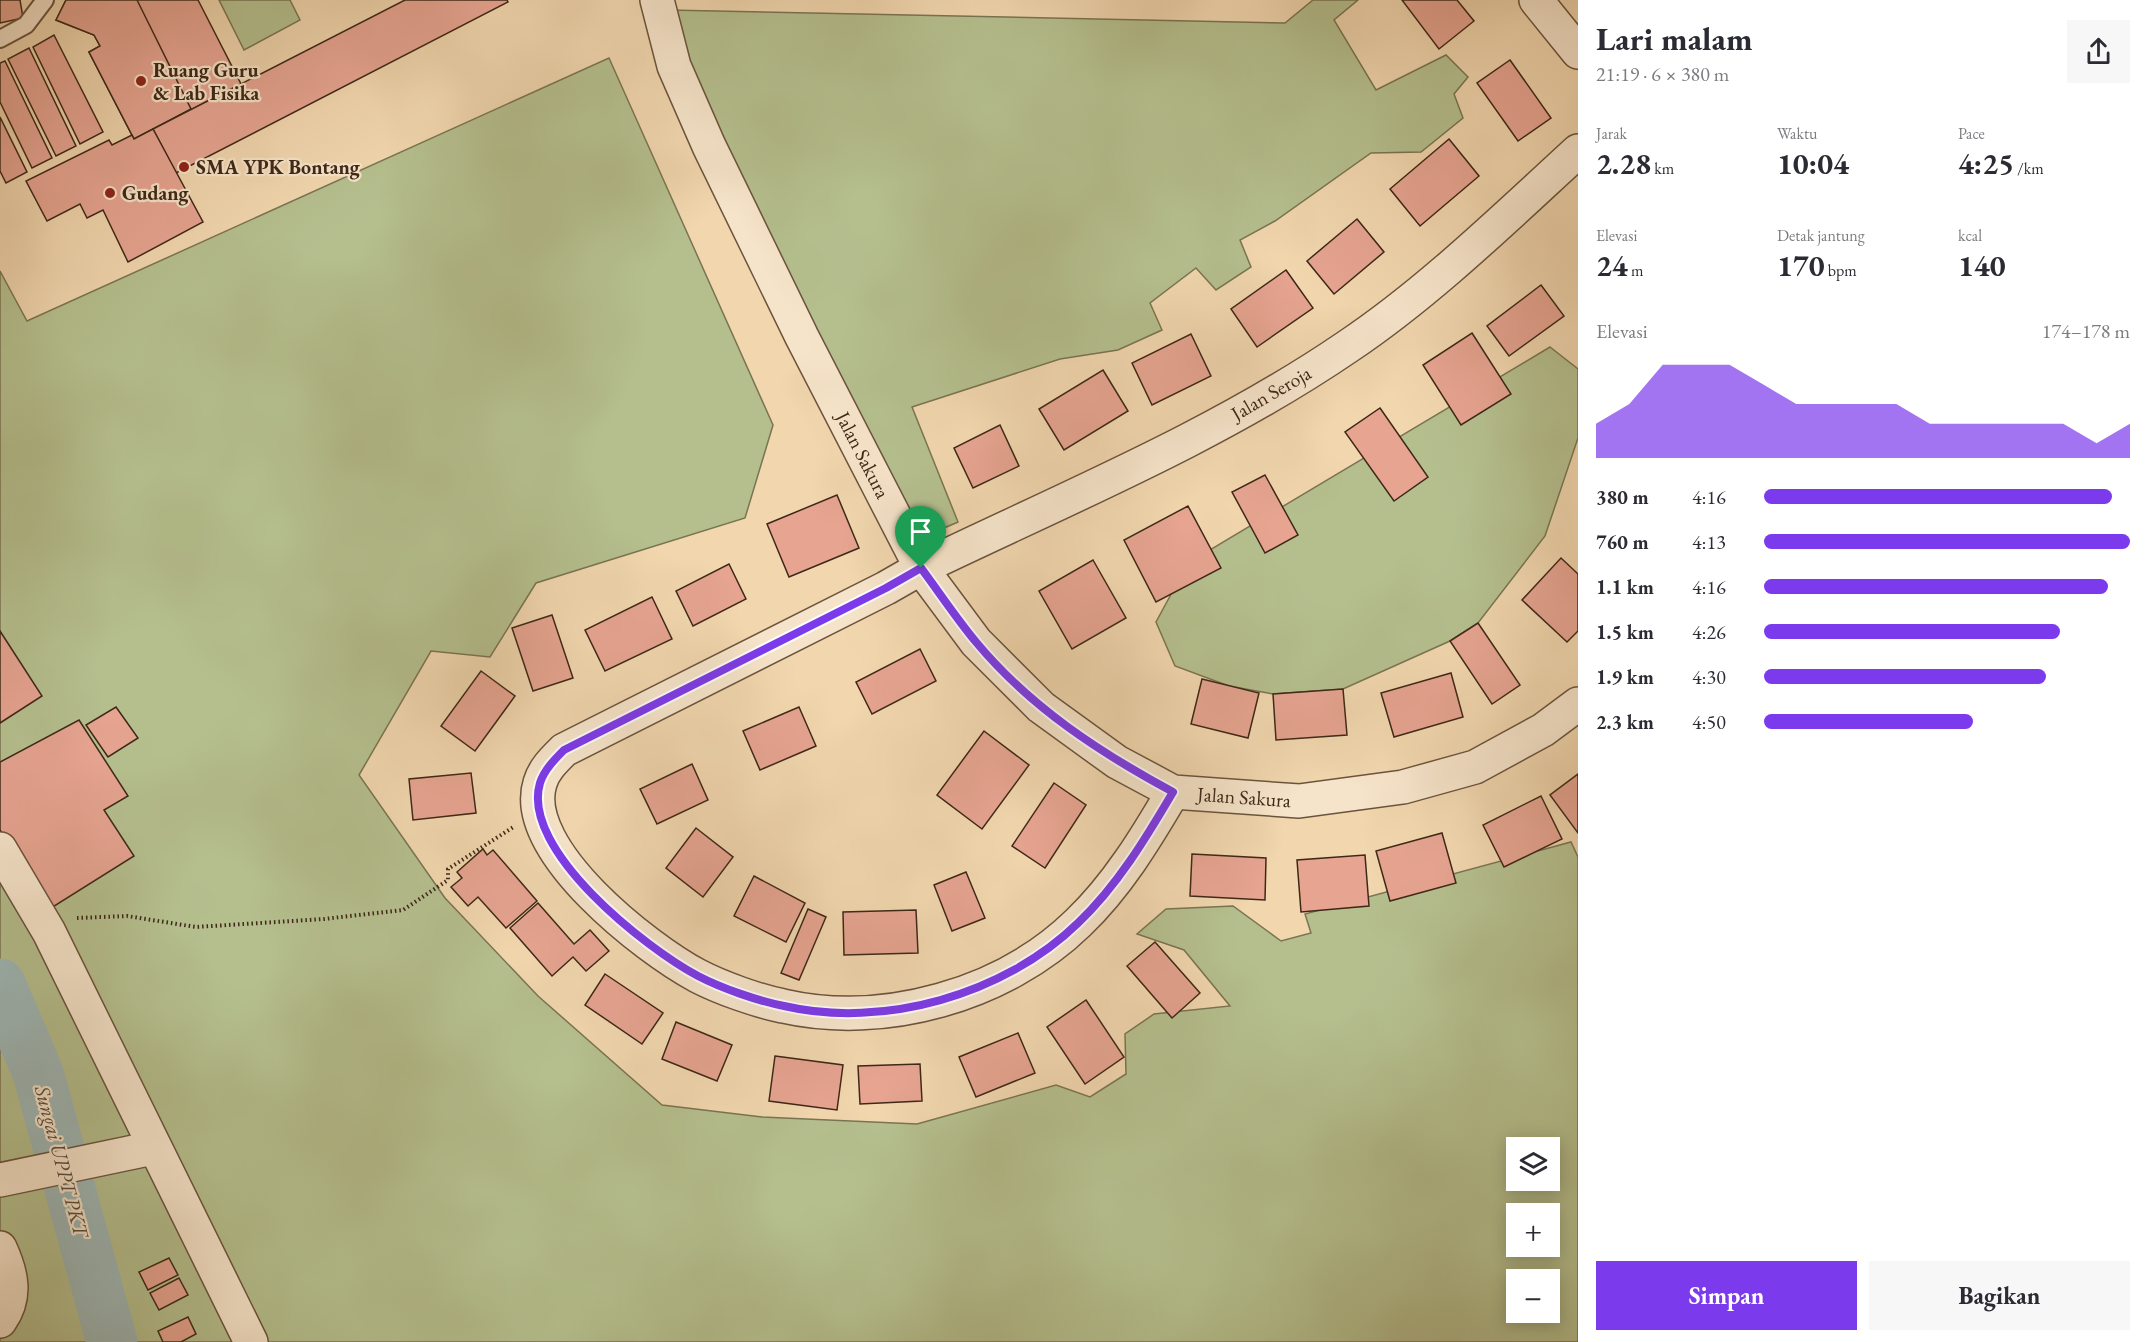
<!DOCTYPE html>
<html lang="id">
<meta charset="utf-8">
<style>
body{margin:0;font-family:"EB Garamond",serif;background:#f7f7f7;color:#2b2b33;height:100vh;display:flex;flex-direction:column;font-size:22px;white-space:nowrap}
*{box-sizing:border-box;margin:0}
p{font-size:20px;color:#7c7c81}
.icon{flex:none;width:33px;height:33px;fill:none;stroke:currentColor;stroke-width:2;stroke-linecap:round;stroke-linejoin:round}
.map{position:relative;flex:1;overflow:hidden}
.details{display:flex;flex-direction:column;background:#fff;width:570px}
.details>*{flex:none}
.fabs{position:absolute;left:1506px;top:1137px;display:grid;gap:12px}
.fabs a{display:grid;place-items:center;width:54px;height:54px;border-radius:0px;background:#fff;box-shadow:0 3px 15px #0003;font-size:30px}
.pin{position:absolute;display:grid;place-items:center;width:51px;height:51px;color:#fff;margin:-62px -26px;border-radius:50% 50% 50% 0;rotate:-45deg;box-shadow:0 0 6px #0007}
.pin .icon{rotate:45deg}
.round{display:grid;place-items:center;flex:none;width:63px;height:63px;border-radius:0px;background:#f7f7f7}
.head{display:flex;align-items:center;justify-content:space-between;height:102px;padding:0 18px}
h1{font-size:33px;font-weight:700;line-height:45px}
.metrics{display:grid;grid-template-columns:repeat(3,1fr);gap:9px;height:102px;padding:6px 18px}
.metrics div{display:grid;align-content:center}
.metrics b{font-size:30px;font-weight:700}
.metrics small{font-size:16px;font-weight:400}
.metrics p{font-size:16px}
.chart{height:168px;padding:12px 18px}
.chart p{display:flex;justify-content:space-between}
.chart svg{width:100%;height:108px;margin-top:6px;fill:#7c3aed;opacity:.7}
.cta{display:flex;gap:12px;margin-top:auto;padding:12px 18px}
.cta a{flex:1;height:69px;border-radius:0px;background:#7c3aed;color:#fff;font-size:24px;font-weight:700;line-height:69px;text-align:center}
.cta a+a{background:#f7f7f7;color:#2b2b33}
ul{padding:0 18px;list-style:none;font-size:20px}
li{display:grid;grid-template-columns:96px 72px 1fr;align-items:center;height:45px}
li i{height:15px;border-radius:8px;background:#7c3aed}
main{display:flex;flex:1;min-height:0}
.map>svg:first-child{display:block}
.green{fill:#b5bf8e;stroke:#7a7452;stroke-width:1.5;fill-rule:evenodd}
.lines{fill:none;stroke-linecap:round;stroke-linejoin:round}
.river{stroke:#9eb7b5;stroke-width:51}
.building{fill:#e6a491;stroke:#3e2817;stroke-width:1.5}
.service-casing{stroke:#6b543d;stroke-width:20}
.minor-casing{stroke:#6b543d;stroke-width:36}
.path{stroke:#3e2817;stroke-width:4;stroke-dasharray:1.5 3;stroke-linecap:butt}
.service{stroke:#f6e4ca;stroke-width:16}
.minor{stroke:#f6e4ca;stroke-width:33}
.route-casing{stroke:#fff;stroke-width:12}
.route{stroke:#7c3aed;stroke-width:8}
.poi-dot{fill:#8f2418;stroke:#f6e4ca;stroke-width:2}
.labels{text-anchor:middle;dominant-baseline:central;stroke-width:4.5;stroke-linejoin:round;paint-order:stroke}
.poi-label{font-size:20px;font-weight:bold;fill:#3e2817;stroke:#f6e4ca;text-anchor:start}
.street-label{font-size:20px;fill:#3e2817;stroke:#f6e4ca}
.water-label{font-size:21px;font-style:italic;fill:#564c3e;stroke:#f6e4ca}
</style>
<main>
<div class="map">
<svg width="1578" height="1342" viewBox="0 0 1578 1342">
<rect width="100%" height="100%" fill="#f1d6ae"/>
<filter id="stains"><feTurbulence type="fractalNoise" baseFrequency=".00333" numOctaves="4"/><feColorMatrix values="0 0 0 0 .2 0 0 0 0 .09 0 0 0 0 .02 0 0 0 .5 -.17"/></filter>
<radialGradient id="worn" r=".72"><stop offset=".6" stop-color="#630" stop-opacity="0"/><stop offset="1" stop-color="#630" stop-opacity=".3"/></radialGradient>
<g class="green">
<path d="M 219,0 L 290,0 L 300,20 L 244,50 Z"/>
<path d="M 1313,0 L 1358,0 L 1334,20 L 1376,90 L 1446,55 L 1468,77 L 1454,94 L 1463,118 L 1421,152 L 1371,153 L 1275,221 L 1240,240 L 1251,267 L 1216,290 L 1196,268 L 1150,303 L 1162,330 L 1118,350 L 1060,359 L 912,407 L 958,522 L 916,540 L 681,65 L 668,10 L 1285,23 Z"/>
<path d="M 609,58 L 773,425 L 745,518 L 536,583 L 490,657 L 431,651 L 359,775 L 445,898 L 538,996 L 662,1105 L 762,1117 L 917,1124 L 1056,1085 L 1090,1097 L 1126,1074 L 1125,1034 L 1154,1014 L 1230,1006 L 1184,950 L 1137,934 L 1166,909 L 1233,906 L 1281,941 L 1311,933 L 1305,914 L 1571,842 L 1578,857 L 1578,1342 L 0,1342 L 0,271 L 27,321 ZM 1516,1148 L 1550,1148 L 1550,1180 L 1516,1180 ZM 1516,1214 L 1550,1214 L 1550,1246 L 1516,1246 ZM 1516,1280 L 1550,1280 L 1550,1312 L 1516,1312 Z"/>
<path d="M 1550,347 L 1578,369 L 1578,438 L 1545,536 L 1478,623 L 1450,641 L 1343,689 L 1273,694 L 1229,686 L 1175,666 L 1156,622 L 1188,563 Z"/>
</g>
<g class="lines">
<path class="river" d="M 0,984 L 38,1073 L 112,1342"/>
</g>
<g class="building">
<path d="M 0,0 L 20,0 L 23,18 L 0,23 Z"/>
<path d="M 66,0 L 198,0 L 241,84 L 134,139 L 89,52 L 100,46 L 94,35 L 56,20 Z"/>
<path d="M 66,0 L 137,0 L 191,109 L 134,139 L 89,52 L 100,46 L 94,35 L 56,20 Z"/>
<path d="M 405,0 L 507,0 L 508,2 L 176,173 L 153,129 Z"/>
<path d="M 1402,0 L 1457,0 L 1474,21 L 1439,49 Z"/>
<path d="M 54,35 L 103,132 L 80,144 L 33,47 Z"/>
<path d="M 29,48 L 76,146 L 56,156 L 8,59 Z"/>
<path d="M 1510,60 L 1551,118 L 1518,141 L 1477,83 Z"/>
<path d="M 5,61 L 52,158 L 32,168 L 0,102 L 0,63 Z"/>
<path d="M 0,117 L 27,172 L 6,183 L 0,171 Z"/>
<path d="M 153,129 L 203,222 L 128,262 L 103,210 L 87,218 L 80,204 L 47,221 L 26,181 L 109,140 L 112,145 L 132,135 L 134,139 Z"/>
<path d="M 1449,139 L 1479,176 L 1420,226 L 1390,189 Z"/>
<path d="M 1357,219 L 1384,252 L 1334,294 L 1307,261 Z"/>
<path d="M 1286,270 L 1313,308 L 1257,347 L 1231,309 Z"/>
<path d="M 1541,285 L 1564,316 L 1509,356 L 1487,326 Z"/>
<path d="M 1472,333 L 1511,394 L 1461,425 L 1423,365 Z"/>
<path d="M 1191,334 L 1211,376 L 1152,405 L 1132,363 Z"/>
<path d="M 1103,370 L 1128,411 L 1064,450 L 1039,409 Z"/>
<path d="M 1380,408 L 1428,477 L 1394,501 L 1345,432 Z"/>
<path d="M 1000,425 L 1019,466 L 973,488 L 954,448 Z"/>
<path d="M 1265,475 L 1298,535 L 1265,553 L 1232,492 Z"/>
<path d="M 837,495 L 859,548 L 789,577 L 767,524 Z"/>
<path d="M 1188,506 L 1221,568 L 1156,602 L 1124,540 Z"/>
<path d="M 1561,558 L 1578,574 L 1578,631 L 1567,642 L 1522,600 Z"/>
<path d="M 1093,560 L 1126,618 L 1072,649 L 1039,591 Z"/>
<path d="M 729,564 L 746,599 L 693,626 L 676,591 Z"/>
<path d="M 652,597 L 672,639 L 605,671 L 585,630 Z"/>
<path d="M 552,615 L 573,678 L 533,691 L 512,628 Z"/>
<path d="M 1478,623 L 1520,685 L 1492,704 L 1450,641 Z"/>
<path d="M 0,631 L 42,696 L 0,723 Z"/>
<path d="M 920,649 L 936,681 L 872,714 L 856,682 Z"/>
<path d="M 481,671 L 515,696 L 475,751 L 441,726 Z"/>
<path d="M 1451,673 L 1463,717 L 1394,737 L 1381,693 Z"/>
<path d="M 1202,679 L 1259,693 L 1248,738 L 1191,724 Z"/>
<path d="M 1343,689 L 1347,735 L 1276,740 L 1273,694 Z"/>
<path d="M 116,707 L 138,738 L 108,757 L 86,725 Z"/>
<path d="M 799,707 L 816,746 L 760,770 L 743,731 Z"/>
<path d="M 79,720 L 128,796 L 104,810 L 134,856 L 48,910 L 0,830 L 0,762 Z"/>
<path d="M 984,731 L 1029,765 L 982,829 L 937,795 Z"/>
<path d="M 692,764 L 708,800 L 657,824 L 640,789 Z"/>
<path d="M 471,773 L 476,813 L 413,820 L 409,779 Z"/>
<path d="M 1578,774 L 1578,833 L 1550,795 Z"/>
<path d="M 1054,783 L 1086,805 L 1045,868 L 1012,846 Z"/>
<path d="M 1541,796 L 1562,839 L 1504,867 L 1483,825 Z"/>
<path d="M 696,828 L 733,857 L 703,897 L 666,868 Z"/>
<path d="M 1442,833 L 1456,883 L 1390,901 L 1376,851 Z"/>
<path d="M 483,849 L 487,855 L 493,850 L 537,901 L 506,928 L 478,897 L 468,906 L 451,887 L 462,878 L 457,872 Z"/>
<path d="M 1192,854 L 1266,858 L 1265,900 L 1190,896 Z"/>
<path d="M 1365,855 L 1369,906 L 1301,912 L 1297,860 Z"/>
<path d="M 966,872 L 985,918 L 952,931 L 934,885 Z"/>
<path d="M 754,876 L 805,903 L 786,942 L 734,916 Z"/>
<path d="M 538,903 L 574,944 L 590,930 L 609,951 L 586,971 L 573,957 L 552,976 L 510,928 Z"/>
<path d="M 808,909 L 826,917 L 799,980 L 781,973 Z"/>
<path d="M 916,910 L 918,953 L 844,955 L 843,912 Z"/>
<path d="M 1155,942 L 1200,993 L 1172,1018 L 1127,966 Z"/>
<path d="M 605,974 L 663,1013 L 642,1044 L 585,1005 Z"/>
<path d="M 1086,1000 L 1124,1057 L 1085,1084 L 1047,1027 Z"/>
<path d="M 676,1022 L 732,1045 L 717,1081 L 662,1059 Z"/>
<path d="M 1018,1033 L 1035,1073 L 976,1097 L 959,1057 Z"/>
<path d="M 775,1056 L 843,1065 L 837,1110 L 769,1101 Z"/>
<path d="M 920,1064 L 922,1101 L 860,1104 L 858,1066 Z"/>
<path d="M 169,1258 L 178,1275 L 148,1290 L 139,1272 Z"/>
<path d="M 179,1278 L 188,1295 L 159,1310 L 150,1293 Z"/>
<path d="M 188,1317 L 196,1334 L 181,1342 L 163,1342 L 158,1331 Z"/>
</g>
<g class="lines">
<g class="service-casing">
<path id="service" d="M 0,39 L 26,25 L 45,0"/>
</g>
<g class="minor-casing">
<g id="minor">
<path d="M 657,0 L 674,66 L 709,146 L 802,337 L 921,568 L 976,642 L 1041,707 L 1117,762 L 1173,792 L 1299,801 L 1403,787 L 1475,767 L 1543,730 L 1578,704"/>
<path d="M 1536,0 L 1578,52"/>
<path d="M 1173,792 C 1146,838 1117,886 1078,923 C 1004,995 884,1029 783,1006 C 758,1001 721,988 698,976 C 647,949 519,850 540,783 C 544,769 555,759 564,750 L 886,588 L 921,568 C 1064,499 1215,437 1347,347 C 1428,293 1506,217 1578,151"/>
<path d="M 0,849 L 49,932 L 251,1342"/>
<path d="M 0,1180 L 153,1148"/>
<path d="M 0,1248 C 12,1274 17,1297 0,1321"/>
</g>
</g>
<path class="path" d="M 77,918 L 127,916 L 196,927 L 324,919 L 403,910 L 448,880 L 448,869 L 515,826"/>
<use href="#service" class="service"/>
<use href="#minor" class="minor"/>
</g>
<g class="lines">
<g class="route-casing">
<path id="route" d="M 921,568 C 939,592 956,618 976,642 C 1030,707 1099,752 1173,792 C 1146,838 1117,886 1078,923 C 1004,995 883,1029 784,1006 C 758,1001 721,988 698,976 C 647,949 520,850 540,783 C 544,770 555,759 564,750 L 886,588 Z"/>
</g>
<use href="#route" class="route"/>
</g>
<g class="poi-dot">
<circle cx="141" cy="81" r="6"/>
<circle cx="184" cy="167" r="6"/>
<circle cx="110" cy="193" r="6"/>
</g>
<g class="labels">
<g class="poi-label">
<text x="153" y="70">Ruang Guru<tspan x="153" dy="23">&amp; Lab Fisika</tspan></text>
<text x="196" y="167">SMA YPK Bontang</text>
<text x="122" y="193">Gudang</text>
</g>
<g class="street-label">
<text transform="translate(1271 393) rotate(-30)">Jalan Seroja</text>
<text transform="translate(863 455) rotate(63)">Jalan Sakura</text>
<text transform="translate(1244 797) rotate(4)">Jalan Sakura</text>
</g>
<g class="water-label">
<text transform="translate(62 1161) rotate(75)">Sungai UPPT PKT</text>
</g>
</g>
<rect width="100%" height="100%" filter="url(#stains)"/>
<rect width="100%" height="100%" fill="url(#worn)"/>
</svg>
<div class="fabs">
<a><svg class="icon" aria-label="layers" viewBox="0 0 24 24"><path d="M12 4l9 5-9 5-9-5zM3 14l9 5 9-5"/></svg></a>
<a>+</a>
<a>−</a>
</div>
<div class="pin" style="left:921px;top:568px;background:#1e9e55"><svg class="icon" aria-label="arrive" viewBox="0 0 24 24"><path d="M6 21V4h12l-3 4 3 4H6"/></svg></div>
</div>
<section class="details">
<div class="head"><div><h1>Lari malam</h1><p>21:19 · 6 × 380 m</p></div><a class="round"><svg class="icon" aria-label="share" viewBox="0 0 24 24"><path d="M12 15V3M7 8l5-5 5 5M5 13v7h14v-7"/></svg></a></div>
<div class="metrics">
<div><p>Jarak</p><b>2.28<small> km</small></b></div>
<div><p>Waktu</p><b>10:04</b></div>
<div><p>Pace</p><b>4:25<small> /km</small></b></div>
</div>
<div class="metrics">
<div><p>Elevasi</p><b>24<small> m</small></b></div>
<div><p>Detak jantung</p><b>170<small> bpm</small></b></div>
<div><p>kcal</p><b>140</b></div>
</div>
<div class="chart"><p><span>Elevasi</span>174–178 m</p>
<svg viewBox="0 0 160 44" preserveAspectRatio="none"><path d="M0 44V30L10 22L20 6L30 6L40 6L50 14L60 22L70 22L80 22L90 22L100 30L110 30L120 30L130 30L140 30L150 38L160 30V44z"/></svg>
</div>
<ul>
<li><b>380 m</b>4:16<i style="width:95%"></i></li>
<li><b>760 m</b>4:13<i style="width:100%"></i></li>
<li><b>1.1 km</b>4:16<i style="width:94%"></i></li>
<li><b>1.5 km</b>4:26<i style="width:81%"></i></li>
<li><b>1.9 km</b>4:30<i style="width:77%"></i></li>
<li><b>2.3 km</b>4:50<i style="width:57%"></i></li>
</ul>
<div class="cta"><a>Simpan</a><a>Bagikan</a></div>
</section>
</main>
